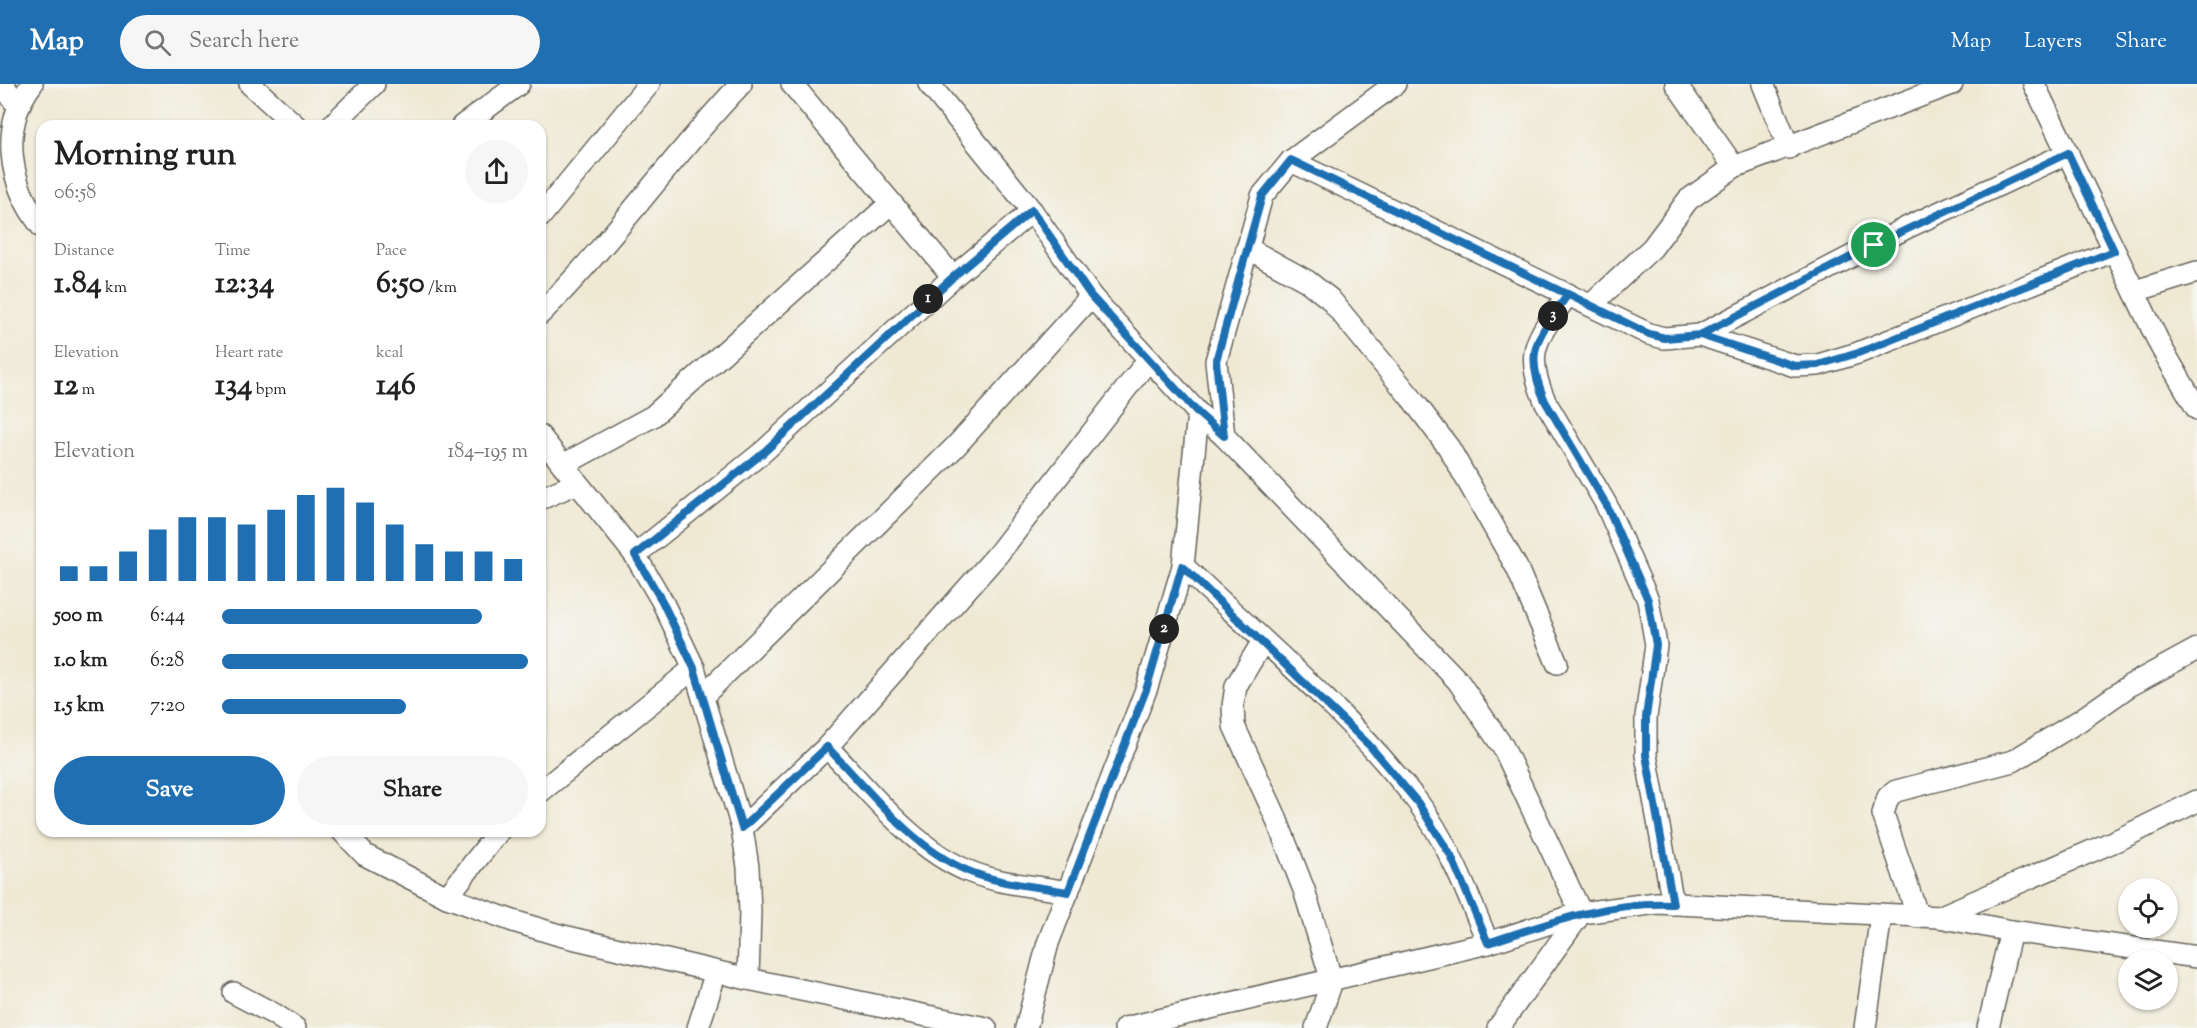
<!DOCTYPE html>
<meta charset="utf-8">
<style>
body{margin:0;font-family:"Sorts Mill Goudy",serif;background:#f6f6f6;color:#222;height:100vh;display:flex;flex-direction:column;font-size:22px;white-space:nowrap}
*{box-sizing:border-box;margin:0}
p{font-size:20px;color:#767676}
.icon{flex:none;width:33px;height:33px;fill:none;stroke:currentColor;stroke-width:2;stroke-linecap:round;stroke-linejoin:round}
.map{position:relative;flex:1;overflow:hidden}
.side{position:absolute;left:36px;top:36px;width:510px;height:717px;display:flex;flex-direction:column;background:#fff;border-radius:18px;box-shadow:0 2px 4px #0004}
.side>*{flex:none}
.controls{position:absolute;left:2118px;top:794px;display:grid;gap:12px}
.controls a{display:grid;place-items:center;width:60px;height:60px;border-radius:50%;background:#fff;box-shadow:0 2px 4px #0004;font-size:30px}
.pin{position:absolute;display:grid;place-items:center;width:51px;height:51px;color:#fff;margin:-26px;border:3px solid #fff;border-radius:50%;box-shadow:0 2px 6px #0007}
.km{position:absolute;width:30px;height:30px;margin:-15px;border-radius:50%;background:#222;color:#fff;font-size:16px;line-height:30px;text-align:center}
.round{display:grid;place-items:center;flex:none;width:63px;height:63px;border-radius:32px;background:#f6f6f6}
.summary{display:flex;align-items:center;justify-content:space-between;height:102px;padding:0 18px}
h1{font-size:33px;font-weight:700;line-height:45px}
.figures{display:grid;grid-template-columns:repeat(3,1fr);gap:9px;height:102px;padding:6px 18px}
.figures div{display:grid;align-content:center}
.figures b{font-size:30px;font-weight:700}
.figures small{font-size:16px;font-weight:400}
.figures p{font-size:16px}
.chart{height:168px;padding:12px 18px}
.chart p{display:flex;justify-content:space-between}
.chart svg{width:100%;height:108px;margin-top:6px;stroke:#1f6fb2;stroke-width:6}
.cta{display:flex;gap:12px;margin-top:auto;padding:12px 18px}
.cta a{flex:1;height:69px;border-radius:36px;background:#1f6fb2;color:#fff;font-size:24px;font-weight:700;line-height:69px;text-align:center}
.cta a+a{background:#f6f6f6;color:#222}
ul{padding:0 18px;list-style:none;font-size:20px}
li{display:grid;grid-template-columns:96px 72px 1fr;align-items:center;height:45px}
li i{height:15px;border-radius:8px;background:#1f6fb2}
header{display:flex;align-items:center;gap:36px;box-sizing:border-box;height:84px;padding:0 30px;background:#1f6fb2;color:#fff}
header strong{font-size:28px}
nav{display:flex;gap:33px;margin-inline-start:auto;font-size:21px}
.search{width:420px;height:54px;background:#f6f6f6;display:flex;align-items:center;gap:15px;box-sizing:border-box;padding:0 21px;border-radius:33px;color:#767676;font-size:22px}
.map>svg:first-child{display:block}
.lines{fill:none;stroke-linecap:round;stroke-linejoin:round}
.minor-casing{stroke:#66645c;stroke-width:24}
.minor{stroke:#fff;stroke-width:21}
.route-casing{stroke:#fff;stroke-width:12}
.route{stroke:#1f6fb2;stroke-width:8}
</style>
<header>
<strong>Map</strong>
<div class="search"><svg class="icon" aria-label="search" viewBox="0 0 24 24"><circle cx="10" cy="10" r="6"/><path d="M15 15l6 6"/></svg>Search here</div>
<nav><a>Map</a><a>Layers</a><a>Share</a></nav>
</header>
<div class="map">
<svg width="2197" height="944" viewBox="0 0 2197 944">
<rect width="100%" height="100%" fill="#f6f6f2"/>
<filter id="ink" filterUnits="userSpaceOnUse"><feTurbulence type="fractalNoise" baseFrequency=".0167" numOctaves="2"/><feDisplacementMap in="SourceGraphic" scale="12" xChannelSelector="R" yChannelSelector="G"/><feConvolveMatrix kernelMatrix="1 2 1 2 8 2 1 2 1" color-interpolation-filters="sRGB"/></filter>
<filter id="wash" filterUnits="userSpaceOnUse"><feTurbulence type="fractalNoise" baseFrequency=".008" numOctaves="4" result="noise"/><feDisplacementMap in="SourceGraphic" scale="24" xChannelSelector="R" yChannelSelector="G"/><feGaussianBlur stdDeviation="1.35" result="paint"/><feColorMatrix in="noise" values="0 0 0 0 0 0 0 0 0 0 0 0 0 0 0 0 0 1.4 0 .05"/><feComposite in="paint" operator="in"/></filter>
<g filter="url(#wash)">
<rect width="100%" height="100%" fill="#efe9d4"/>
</g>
<g filter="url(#ink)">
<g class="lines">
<g class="minor-casing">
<g id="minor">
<path d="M 3,0 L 14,17"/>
<path d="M 32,0 C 0,42 8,100 42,143"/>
<path d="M 250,0 L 296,42"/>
<path d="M 792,0 L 953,193"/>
<path d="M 929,0 L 1032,127 L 1091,212 L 1198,329 L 1224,352 L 1458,597 L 1503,663 L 1581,829"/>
<path d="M 1676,0 L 1734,83"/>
<path d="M 1763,0 L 1789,64"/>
<path d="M 2034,0 L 2161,263 L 2197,325"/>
<path d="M 331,42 L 374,0"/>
<path d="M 462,42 L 519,0"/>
<path d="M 1291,77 L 1649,250 L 1664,254 L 1700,251 L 1908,143 L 2068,69"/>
<path d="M 540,133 L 649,0"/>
<path d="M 1247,164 L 1307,197 L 1330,215 L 1412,315 L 1449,364 L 1517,484 L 1557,579"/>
<path d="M 2135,207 L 2197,188"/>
<path d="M 1568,210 C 1539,253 1522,265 1545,317 L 1606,420 L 1648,516 L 1656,561 L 1646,633 L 1646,671 L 1673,820"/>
<path d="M 1591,221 L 1652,164 L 1688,116 L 1734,83 L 1952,0"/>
<path d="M 540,230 C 613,158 670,74 741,0"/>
<path d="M 1700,251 L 1795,282 L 1818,281 L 1858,269 L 2114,167"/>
<path d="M 540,352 L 635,471 L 662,517 L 694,584 L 742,744 L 748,783 L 750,828 L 748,895"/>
<path d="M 1224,352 L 1216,277 L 1262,112 L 1291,77 L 1395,0"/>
<path d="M 563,381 L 653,332 L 891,119"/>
<path d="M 540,415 L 577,399"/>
<path d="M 635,471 L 764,367 L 953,193 L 1032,127"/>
<path d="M 1183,482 C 1263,557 1350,630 1417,717 C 1449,760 1468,811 1488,859"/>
<path d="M 1263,557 L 1236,602 L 1233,622 L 1234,642 L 1274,729 L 1304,806 L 1332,897 L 1316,944"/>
<path d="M 704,611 L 956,362 L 1091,212"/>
<path d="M 827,663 C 869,706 911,763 968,787 C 999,800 1035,802 1068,808"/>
<path d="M 540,708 L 694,584"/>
<path d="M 742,744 L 827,663 L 998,470 L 1149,275"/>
<path d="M 342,747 L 365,771 L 447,813 L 513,837 L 559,851 L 748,895 L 986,944"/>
<path d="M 447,813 L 499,747"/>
<path d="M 1918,833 L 1883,730 L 1888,713 L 1896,707 L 2013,677 L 2079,637 L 2129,602 L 2197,565"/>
<path d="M 1939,833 L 2122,754 L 2197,717"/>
<path d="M 234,909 L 274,930 L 295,944"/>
<path d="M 698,944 L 716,888"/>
<path d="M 1026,944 L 1048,859 L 1147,603 L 1183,482 L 1198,329"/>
<path d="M 1125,944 L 1488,859 L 1581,829 L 1657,819 L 1939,833 L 2011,847 L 2197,873"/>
<path d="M 1498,944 L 1581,829"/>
<path d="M 1865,944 L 1881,831"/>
<path d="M 1988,944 L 2011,847"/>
</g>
</g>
<use href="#minor" class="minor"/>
</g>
</g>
<g class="lines" filter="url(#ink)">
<g class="route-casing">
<path id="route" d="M 1874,161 L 1700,251 L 1665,254 L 1649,250 L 1291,76 L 1262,112 L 1216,277 L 1224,352 L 1198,329 L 1091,212 L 1032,126 L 953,193 L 764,368 L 635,471 L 662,517 L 694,584 L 742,744 L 827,663 C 869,706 911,763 968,787 C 999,800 1035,802 1068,808 L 1147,603 L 1182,482 L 1369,661 L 1418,719 L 1451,772 L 1488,859 C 1548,839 1609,817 1673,820 L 1646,671 L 1646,633 L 1656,561 L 1648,516 L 1606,420 L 1545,317 C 1522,265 1539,253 1568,210 L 1649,250 L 1665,254 L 1700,251 L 1795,282 L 1818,281 L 1858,269 L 2114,167 L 2068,69 L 1874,161"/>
</g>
<use href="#route" class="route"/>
</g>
</svg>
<div class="controls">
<a><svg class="icon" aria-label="locate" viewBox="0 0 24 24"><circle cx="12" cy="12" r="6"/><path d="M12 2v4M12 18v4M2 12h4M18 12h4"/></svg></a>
<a><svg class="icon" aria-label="layers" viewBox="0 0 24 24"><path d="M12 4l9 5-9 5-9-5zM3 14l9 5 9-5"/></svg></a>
</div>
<div class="pin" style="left:1874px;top:161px;background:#1e9e55"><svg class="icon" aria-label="arrive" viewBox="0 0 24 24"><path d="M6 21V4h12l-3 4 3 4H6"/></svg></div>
<b class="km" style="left:928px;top:215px">1</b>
<b class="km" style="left:1164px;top:545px">2</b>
<b class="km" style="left:1553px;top:232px">3</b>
<section class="side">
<div class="summary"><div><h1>Morning run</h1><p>06:58</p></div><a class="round"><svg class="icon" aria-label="share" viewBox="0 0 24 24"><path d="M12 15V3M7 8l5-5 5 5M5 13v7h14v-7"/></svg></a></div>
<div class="figures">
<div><p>Distance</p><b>1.84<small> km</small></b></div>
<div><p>Time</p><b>12:34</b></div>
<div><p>Pace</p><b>6:50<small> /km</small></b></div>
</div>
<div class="figures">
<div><p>Elevation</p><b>12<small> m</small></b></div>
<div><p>Heart rate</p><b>134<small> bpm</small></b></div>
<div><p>kcal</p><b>146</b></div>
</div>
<div class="chart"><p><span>Elevation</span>184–195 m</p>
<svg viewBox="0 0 160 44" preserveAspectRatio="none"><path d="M5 44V38M15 44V38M25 44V32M35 44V23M45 44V18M55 44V18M65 44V21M75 44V15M85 44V9M95 44V6M105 44V12M115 44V21M125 44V29M135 44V32M145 44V32M155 44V35"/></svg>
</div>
<ul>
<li><b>500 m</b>6:44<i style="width:85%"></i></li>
<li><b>1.0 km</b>6:28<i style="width:100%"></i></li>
<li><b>1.5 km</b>7:20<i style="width:60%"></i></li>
</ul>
<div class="cta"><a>Save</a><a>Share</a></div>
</section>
</div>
